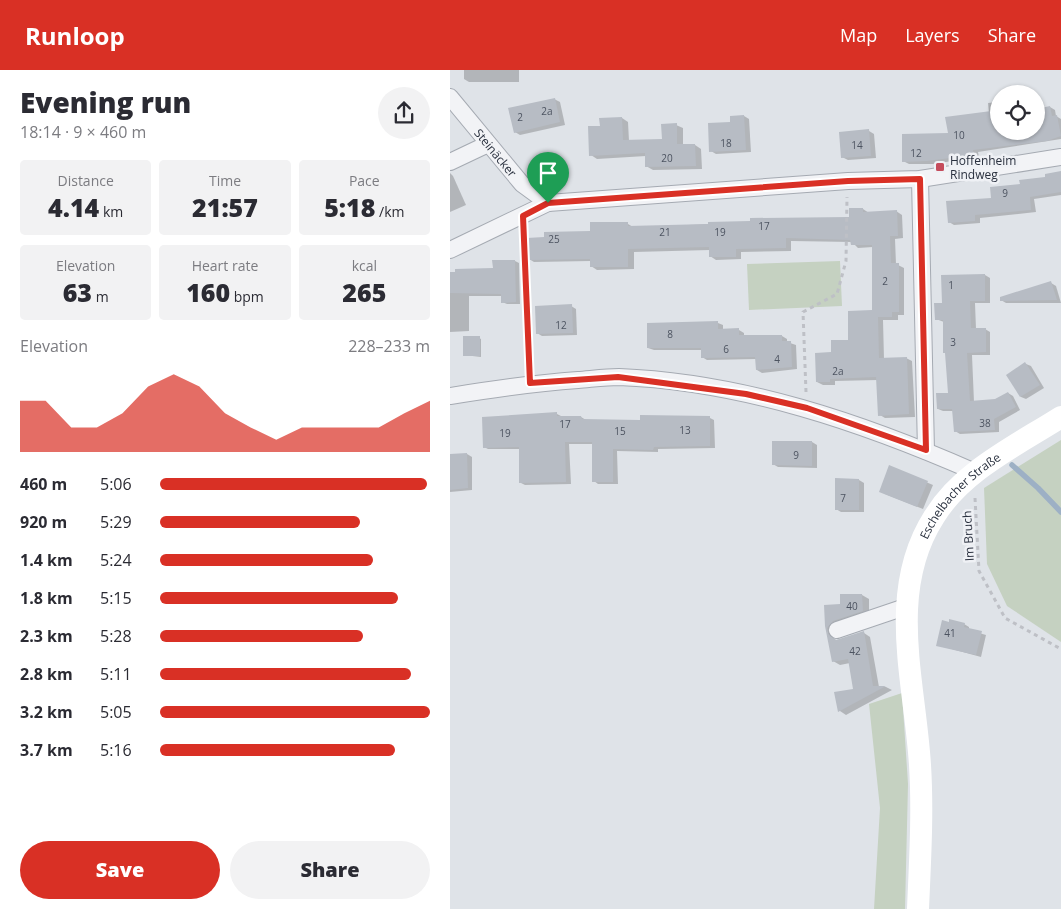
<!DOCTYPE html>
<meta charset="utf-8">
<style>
body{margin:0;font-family:"Open Sans",sans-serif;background:#f2f2f3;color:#2b2b33;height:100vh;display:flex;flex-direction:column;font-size:19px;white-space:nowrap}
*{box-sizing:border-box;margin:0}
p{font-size:16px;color:#7c7c81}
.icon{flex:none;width:28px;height:28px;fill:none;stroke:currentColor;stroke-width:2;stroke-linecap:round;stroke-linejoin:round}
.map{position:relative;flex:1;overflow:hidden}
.side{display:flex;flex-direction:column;background:#fff;width:450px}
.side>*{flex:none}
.tools{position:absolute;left:540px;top:15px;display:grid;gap:10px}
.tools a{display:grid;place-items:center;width:55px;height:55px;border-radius:50%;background:#fff;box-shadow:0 1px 4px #0004;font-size:25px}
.pin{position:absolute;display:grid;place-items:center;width:42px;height:42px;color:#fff;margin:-51px -21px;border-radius:50% 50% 50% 0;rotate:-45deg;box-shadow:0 0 5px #0007}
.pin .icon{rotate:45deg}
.round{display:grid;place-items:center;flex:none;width:52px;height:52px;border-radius:26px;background:#f2f2f3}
.summary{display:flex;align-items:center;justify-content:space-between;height:85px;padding:0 20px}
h1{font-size:28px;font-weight:800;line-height:38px}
.metrics{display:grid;grid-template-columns:repeat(3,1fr);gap:8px;height:85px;padding:5px 20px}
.metrics div{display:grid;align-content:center;border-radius:5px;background:#f2f2f3;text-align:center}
.metrics b{font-size:25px;font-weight:800}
.metrics small{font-size:14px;font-weight:400}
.metrics p{font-size:14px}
.chart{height:140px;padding:10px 20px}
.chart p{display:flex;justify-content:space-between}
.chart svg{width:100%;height:90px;margin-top:5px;fill:#d93025;opacity:.7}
.cta{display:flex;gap:10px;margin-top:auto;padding:10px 20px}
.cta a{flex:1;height:58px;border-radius:30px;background:#d93025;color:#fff;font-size:20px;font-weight:800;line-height:58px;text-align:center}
.cta a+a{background:#f2f2f3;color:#2b2b33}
ul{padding:0 20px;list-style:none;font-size:16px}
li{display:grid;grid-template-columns:80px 60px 1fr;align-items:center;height:38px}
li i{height:12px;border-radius:6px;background:#d93025}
header{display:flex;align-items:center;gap:30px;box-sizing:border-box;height:70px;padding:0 25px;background:#d93025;color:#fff}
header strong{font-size:24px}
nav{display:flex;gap:28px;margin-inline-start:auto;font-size:18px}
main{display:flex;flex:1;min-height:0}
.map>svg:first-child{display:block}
.green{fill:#c5d1c1}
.shadow{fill:#0003}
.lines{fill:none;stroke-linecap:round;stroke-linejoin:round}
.stream{stroke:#9db0c5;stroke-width:5.5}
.building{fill:#b7bcc4}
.street-casing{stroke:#a5aab2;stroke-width:18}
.path{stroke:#bec0c6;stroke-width:3;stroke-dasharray:4 4;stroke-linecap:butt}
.street{stroke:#f2f3f6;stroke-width:16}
.secondary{stroke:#fff;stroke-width:22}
.route-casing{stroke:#fff;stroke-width:10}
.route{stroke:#d93025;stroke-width:6}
.poi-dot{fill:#c54c5c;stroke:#eff1f5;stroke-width:2}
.labels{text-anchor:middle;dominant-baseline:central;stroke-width:5;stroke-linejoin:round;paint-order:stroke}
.number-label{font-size:10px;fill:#4c5360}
.street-label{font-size:12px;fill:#29303e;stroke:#eff1f5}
.poi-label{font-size:12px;fill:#29303e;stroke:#eff1f5;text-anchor:start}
</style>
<header>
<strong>Runloop</strong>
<nav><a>Map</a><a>Layers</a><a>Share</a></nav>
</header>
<main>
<section class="side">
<div class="summary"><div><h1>Evening run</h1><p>18:14 · 9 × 460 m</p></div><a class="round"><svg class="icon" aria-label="share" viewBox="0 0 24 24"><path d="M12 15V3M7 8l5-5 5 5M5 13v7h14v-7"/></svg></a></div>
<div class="metrics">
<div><p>Distance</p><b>4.14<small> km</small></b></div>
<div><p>Time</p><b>21:57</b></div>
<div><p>Pace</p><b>5:18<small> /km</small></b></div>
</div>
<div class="metrics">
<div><p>Elevation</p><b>63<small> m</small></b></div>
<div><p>Heart rate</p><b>160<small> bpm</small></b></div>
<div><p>kcal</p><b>265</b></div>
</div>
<div class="chart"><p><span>Elevation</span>228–233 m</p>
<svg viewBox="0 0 160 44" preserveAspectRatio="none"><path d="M0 44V19L10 19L20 32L30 32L40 25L50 12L60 6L70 12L80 25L90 32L100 38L110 32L120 32L130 32L140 32L150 25L160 19V44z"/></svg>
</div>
<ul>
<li><b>460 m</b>5:06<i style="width:99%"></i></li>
<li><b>920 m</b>5:29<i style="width:74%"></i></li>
<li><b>1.4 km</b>5:24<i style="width:79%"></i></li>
<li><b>1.8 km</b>5:15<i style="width:88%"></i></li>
<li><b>2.3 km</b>5:28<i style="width:75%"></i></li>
<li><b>2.8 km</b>5:11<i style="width:93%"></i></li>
<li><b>3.2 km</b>5:05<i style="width:100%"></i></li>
<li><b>3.7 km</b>5:16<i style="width:87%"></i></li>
</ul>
<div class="cta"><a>Save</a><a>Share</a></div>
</section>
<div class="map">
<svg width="611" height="839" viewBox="0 0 611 839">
<rect width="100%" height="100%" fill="#dfe3e8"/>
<g class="green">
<path d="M 390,191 L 392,236 L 299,240 L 297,194 Z"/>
<path d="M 611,370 L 611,572 L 557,536 L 537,494 L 534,418 Z"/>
<path d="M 452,623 L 458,714 L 455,839 L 424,839 L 430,738 L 419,634 Z"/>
</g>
<g class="shadow">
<path d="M 14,0 L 69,0 L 69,12 L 19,12 L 14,9 Z"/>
<path d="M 104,29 L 110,32 L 115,55 L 70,65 L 65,62 Z"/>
<path d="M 549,32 L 549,61 L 586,61 L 600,37 L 605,40 L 606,46 L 611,49 L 611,69 L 528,82 L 529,87 L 483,94 L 459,94 L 453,91 L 539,43 L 538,33 Z"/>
<path d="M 294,46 L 299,49 L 301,82 L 266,84 L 261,81 Z"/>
<path d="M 172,48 L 178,52 L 179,71 L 213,71 L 226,55 L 233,58 L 233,75 L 245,75 L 251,79 L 252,99 L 203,100 L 196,96 L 196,86 L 147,89 L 141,85 L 151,57 Z"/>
<path d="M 419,61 L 424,64 L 426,88 L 398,90 L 392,87 Z"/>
<path d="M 0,103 L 3,106 L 16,135 L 0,142 Z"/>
<path d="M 611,103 L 611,125 L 584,129 L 586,142 L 530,148 L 530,153 L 504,155 L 499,152 L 571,115 Z"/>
<path d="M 413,139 L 419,143 L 446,141 L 452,145 L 453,168 L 445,169 L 446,194 L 454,198 L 454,245 L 448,245 L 448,250 L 433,250 L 434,289 L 456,288 L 462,291 L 465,347 L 435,348 L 430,345 L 428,310 L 385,311 L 385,315 L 373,315 L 367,312 L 383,284 L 399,271 L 424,242 L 423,177 L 408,178 L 402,172 L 341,171 L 341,181 L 291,182 L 291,189 L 266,190 L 260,186 L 260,180 L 184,182 L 184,199 L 147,200 L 141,196 L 141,191 L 84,192 L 79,189 L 141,163 L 178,154 L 183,157 L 401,149 Z"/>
<path d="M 65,191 L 69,193 L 70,234 L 57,234 L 52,232 L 52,226 L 19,226 L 19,261 L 0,262 L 0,204 L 44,199 Z"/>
<path d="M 535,205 L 540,208 L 540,233 L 525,233 L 526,259 L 535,259 L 540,262 L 540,285 L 522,285 L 524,332 L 545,331 L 558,323 L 563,326 L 570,340 L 549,352 L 549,362 L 510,364 L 505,361 L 504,341 L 493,341 L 488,339 L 499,324 L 494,252 L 486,249 L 493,234 Z"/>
<path d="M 601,213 L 606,216 L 611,233 L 556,233 L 551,230 Z"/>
<path d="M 121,236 L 126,239 L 127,265 L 92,266 L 87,263 Z"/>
<path d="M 268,253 L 273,255 L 273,260 L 289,260 L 294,263 L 294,267 L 332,266 L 337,269 L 337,272 L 346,275 L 347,299 L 312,303 L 307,300 L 307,289 L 257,290 L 252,287 L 252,280 L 204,280 L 198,278 Z"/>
<path d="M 29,268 L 31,269 L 31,287 L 14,285 Z"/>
<path d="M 576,294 L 581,296 L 594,318 L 576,329 L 571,327 L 558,305 Z"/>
<path d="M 107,344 L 111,346 L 131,347 L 136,350 L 191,351 L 260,348 L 264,350 L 265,378 L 208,379 L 208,382 L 167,381 L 168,414 L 148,414 L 144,411 L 144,374 L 119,374 L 121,414 L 75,415 L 71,413 L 70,379 L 38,379 L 34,377 Z"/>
<path d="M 362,372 L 367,375 L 367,398 L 328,397 L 323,394 Z"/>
<path d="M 17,384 L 22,387 L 22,420 L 0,422 L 0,386 Z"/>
<path d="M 440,397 L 483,415 L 473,439 L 435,424 Z"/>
<path d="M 387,410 L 409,410 L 414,413 L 414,442 L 391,442 L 386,439 Z"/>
<path d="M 391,525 L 412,525 L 419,529 L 419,544 L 382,564 L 382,567 L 387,571 L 414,563 L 420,567 L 429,617 L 436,617 L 442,620 L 396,645 L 390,641 L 386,623 L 405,620 L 400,593 L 390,595 L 383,591 L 376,556 L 392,536 Z"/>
<path d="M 514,554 L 519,557 L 519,560 L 536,565 L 531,587 L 487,575 Z"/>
</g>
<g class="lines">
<path class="stream" d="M 562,395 L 588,418 L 611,442"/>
</g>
<g class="building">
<path d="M 105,28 L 110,52 L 64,63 L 58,38 Z"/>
<path d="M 600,36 L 602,46 L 607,45 L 611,66 L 597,71 L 523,80 L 524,85 L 477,91 L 452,92 L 452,64 L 498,63 L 495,47 L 549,40 L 549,61 L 586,61 L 586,39 Z"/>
<path d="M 294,45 L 296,80 L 259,82 L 258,53 L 280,52 L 280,46 Z"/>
<path d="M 172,47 L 173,70 L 212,69 L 211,54 L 227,53 L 227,74 L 245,74 L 246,96 L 195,97 L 195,83 L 139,86 L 138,56 L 150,56 L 149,48 Z"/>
<path d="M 419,59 L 421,86 L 391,88 L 389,62 Z"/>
<path d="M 611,101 L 611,122 L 580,127 L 581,140 L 525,145 L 525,151 L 498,153 L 496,131 L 541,128 L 540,117 L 570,114 L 569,110 L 595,107 L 595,104 Z"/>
<path d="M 399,138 L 413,138 L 413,142 L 447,140 L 448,166 L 440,166 L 441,193 L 449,193 L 449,242 L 442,242 L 442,247 L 428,247 L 429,288 L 457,287 L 459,344 L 428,346 L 426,307 L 380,309 L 380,312 L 366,312 L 365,283 L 381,282 L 381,270 L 398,270 L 398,241 L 422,240 L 422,175 L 401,175 L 400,170 L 336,168 L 336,178 L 286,179 L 286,187 L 259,187 L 259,177 L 178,179 L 178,197 L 140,197 L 140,189 L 78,190 L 77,168 L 94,167 L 94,162 L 140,161 L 140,152 L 178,152 L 178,156 L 258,154 L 258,152 L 300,151 L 300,148 L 399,147 Z"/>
<path d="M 42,190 L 65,190 L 66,232 L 51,233 L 51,224 L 0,223 L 0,202 L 5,202 L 5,199 L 43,198 Z"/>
<path d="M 535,204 L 535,231 L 520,231 L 521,258 L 536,258 L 536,282 L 517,283 L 520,331 L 545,329 L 558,322 L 566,337 L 544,349 L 545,360 L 504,362 L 502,339 L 487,339 L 486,323 L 498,323 L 495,283 L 493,283 L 493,250 L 485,250 L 484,233 L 492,233 L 491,205 Z"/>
<path d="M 601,211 L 607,230 L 550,231 L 550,227 Z"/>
<path d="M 122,234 L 123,263 L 86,264 L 85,236 Z"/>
<path d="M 268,251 L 268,259 L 289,258 L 289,265 L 332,265 L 332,271 L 341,271 L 342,297 L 306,300 L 305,287 L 251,288 L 251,278 L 197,278 L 197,253 Z"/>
<rect x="13" y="266" width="17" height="20"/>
<path d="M 575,292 L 590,315 L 570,327 L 556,305 Z"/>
<path d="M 107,342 L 107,346 L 131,346 L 132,349 L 190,350 L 190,345 L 260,346 L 260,376 L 204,377 L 203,380 L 163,379 L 163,412 L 142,412 L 142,372 L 115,372 L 116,412 L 69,413 L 69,377 L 33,378 L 32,347 Z"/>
<path d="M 322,371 L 362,371 L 362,396 L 322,395 Z"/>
<path d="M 17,383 L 18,418 L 0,420 L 0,384 Z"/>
<path d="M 439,395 L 478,411 L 467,437 L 429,422 Z"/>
<path d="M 385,408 L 409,409 L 409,440 L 385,440 Z"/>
<path d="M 390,524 L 412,524 L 413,541 L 383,551 L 377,558 L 378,564 L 386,570 L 414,561 L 423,616 L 436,616 L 388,642 L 384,622 L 403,619 L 398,589 L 382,592 L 375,556 L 374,535 L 390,534 Z"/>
<path d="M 499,549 L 515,553 L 514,557 L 532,561 L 526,585 L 486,576 L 492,550 L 499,552 Z"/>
</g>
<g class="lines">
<g class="street-casing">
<g id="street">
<path id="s1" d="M 0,27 L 72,114 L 98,133"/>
<path d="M 0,92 L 38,74"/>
<path d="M 470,109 L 476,381"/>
<path d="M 0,180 L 98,133 L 398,111 L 470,109 L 611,87"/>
<path d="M 0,326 C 43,319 85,313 128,310 C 141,309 156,307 169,307 C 294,312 413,353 525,402"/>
<path d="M 387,560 L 455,537"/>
</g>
</g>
<g class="path">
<path d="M 74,161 L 80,297"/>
<path d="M 356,322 L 353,242 L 387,224 L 396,191 L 397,127"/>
<path d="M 525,428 L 529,501 L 555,548 L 611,579"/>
</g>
<use href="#street" class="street"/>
<path class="secondary" id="s2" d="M 468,839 C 470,791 473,743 470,695 C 465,612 436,522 484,447 C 512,401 567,375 611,347"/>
</g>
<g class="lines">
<g class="route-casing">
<path id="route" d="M 470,109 L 476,380 L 357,338 L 296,324 L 168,307 L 80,313 L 73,146 L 98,133 L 398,111 Z"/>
</g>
<use href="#route" class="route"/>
</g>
<rect class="poi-dot" x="485" y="92" width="10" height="10" rx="2.5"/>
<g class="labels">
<g class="number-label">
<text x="97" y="41">2a</text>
<text x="70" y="47">2</text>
<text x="509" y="65">10</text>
<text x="276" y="73">18</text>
<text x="407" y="75">14</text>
<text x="466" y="83">12</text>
<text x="217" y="88">20</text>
<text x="555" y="123">9</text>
<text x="314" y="156">17</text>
<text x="215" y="162">21</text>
<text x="270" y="162">19</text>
<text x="104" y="169">25</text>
<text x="435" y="211">2</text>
<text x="501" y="215">1</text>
<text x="111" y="255">12</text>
<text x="220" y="264">8</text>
<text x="503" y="272">3</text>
<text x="276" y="279">6</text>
<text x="327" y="289">4</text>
<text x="388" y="301">2a</text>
<text x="535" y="353">38</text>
<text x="115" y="354">17</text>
<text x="235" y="360">13</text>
<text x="170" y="361">15</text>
<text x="55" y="363">19</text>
<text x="346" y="385">9</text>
<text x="393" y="428">7</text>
<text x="402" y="536">40</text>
<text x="500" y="563">41</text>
<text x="405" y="581">42</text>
</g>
<g class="street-label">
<text stroke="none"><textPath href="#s1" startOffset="72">Steinäcker</textPath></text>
<text stroke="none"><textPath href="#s2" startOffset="431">Eschelbacher Straße</textPath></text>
<text transform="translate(518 466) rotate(-93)">Im Bruch</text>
</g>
<g class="poi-label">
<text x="500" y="90">Hoffenheim<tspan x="500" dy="14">Rindweg</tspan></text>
</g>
</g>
</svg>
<div class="tools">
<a><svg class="icon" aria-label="locate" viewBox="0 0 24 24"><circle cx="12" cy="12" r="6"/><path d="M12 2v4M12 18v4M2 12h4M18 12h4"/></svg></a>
</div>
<div class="pin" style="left:98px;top:133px;background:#1e9e55"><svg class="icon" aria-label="arrive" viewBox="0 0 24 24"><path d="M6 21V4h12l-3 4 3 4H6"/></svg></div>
</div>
</main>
